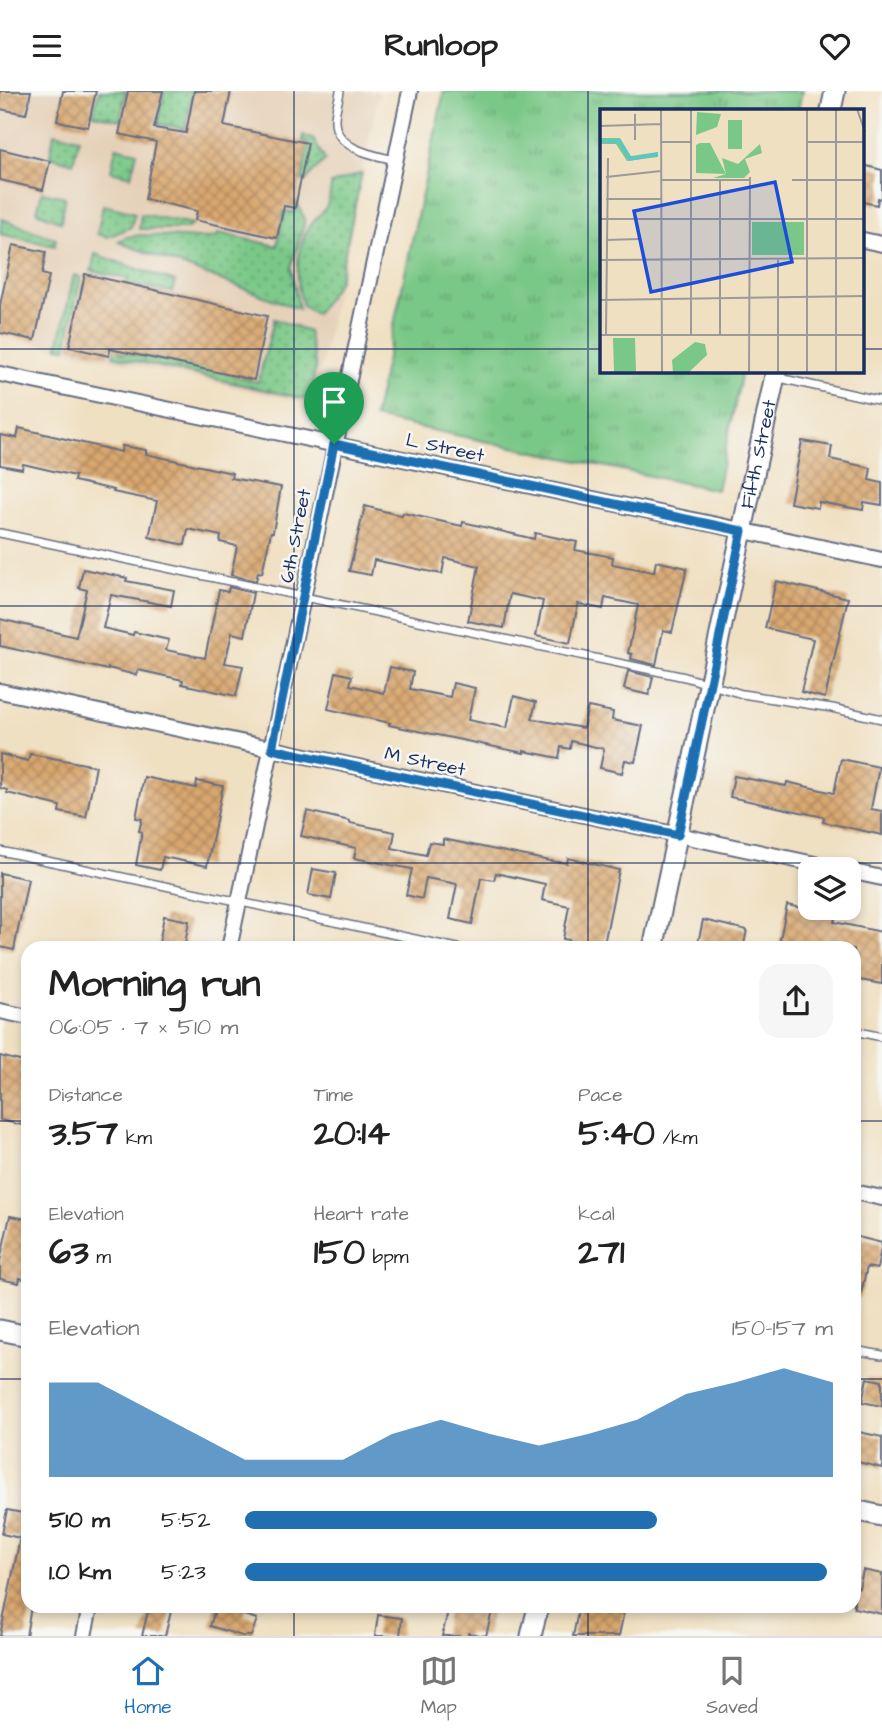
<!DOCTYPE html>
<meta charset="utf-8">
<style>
body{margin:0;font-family:"Architects Daughter",sans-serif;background:#f6f6f6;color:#222;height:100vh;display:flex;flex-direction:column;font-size:26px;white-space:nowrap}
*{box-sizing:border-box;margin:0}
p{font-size:23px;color:#767676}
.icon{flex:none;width:38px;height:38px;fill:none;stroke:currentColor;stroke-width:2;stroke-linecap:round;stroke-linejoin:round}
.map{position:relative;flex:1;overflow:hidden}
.details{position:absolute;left:21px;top:850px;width:840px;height:672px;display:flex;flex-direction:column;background:#fff;border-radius:21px;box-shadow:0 4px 10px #0003}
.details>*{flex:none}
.controls{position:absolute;left:798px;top:766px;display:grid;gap:14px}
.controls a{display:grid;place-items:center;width:63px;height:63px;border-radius:14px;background:#fff;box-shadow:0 4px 10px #0003;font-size:35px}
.pin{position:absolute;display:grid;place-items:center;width:60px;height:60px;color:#fff;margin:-72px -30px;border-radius:50% 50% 50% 0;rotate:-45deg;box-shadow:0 0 7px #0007}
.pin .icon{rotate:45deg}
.round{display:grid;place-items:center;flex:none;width:74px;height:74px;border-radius:21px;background:#f6f6f6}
.headline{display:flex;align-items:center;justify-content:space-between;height:119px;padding:0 28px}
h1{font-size:38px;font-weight:700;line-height:52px}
.metrics{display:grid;grid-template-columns:repeat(3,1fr);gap:10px;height:119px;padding:7px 28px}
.metrics div{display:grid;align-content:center}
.metrics b{font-size:35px;font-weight:700}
.metrics small{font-size:19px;font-weight:400}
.metrics p{font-size:19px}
.chart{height:196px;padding:14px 28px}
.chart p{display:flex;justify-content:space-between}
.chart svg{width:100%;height:126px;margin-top:7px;fill:#1f6fb2;opacity:.7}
ul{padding:0 28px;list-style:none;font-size:23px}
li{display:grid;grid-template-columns:112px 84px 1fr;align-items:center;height:52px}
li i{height:18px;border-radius:9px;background:#1f6fb2}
header{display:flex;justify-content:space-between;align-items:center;height:91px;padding:0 28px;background:#fff;font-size:32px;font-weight:700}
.menu{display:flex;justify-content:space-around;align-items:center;height:98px;border-top:2px solid #e0e0e0;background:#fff;font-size:19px;color:#767676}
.menu a{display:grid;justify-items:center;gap:4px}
.menu .on{color:#1f6fb2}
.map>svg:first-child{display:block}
.built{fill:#e5d0b7}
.grass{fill:url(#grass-dots);stroke:#4a7c72;stroke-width:2}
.park{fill:url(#park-tufts);stroke:#4a7c72;stroke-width:2}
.building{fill:url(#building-cross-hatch)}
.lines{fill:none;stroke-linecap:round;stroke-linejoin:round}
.service-casing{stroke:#666d81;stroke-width:10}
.minor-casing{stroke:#666d81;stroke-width:18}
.tertiary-casing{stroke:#666d81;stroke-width:23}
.service{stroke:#fff;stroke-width:7}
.minor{stroke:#fff;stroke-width:14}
.tertiary{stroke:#fff;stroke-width:19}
.route-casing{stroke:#fff;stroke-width:14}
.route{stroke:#1f6fb2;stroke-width:9}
.grid{fill:none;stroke:#1b2f5e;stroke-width:2;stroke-opacity:0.55}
.labels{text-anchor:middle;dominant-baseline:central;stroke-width:5;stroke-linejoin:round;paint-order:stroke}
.street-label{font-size:19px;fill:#1b2f5e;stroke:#f6f6f2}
.inset-river{fill:none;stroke:#59c6ce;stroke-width:3.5}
.inset-road{fill:none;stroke:#9b999a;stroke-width:2}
.view{fill:#1d4ed8;fill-opacity:0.15;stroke:#1d4ed8;stroke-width:3.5}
.inset-edge{fill:none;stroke:#1b2f5e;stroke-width:3.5}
</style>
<header><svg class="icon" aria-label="menu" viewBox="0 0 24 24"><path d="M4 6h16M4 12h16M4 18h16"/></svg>Runloop<svg class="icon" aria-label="heart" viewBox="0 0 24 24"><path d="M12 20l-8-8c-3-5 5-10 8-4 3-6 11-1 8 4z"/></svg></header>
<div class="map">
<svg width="882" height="1545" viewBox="0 0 882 1545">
<defs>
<pattern id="grass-dots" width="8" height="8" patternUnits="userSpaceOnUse" patternTransform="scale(1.75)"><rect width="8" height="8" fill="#7ac887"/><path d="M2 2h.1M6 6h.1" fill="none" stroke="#63a372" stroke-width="1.8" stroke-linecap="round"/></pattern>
<pattern id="park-tufts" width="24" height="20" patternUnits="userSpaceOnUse" patternTransform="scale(1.75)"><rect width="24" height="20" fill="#7ac887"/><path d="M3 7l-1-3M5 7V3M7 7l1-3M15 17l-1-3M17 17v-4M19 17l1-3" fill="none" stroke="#63a372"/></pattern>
<pattern id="building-cross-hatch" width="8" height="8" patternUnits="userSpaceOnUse" patternTransform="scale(1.75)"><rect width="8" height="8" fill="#d9a76e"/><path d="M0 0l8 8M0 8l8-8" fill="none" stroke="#af885e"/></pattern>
</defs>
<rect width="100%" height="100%" fill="#f6f6f2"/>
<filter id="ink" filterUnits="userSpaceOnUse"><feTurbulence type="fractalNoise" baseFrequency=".0143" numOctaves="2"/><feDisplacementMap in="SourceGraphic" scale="14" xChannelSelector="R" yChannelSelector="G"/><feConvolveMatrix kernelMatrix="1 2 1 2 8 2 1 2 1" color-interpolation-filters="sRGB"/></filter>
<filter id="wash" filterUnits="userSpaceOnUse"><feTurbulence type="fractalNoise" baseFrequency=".00686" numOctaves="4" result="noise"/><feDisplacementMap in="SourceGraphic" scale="28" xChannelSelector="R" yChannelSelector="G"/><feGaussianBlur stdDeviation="1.57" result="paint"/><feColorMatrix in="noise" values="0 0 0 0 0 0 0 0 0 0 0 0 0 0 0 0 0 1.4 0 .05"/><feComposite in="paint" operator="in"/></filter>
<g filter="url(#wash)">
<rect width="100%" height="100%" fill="#f0e0c2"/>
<path class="built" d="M 0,0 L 379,0 L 313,314 L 0,245 Z"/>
<g class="grass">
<path d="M 99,0 L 126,0 L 120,29 L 93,23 Z"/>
<path d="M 164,0 L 193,0 L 185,38 L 158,33 Z"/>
<path d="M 54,42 L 79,47 L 73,72 L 50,65 Z"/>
<path d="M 303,44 L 314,49 L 325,69 L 305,90 L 302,89 L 308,52 L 303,50 Z"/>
<path d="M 116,56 L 137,61 L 131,85 L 111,80 Z"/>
<path d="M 362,82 L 339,190 L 316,223 L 303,215 C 295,191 295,156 310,135 C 325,115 329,121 331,93 Z"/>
<path d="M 42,101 L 65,106 L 61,131 L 37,121 Z"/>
<path d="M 297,111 L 305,129 L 291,177 L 299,218 L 118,151 C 131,136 193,151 216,146 L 219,142 L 277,155 L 284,120 L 295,121 Z"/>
<path d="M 103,114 L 135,122 L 131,136 L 108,146 L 97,143 Z"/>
<path d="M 141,123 L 193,133 L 186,138 L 139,138 Z"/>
<path d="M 2,128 L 56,148 L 55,155 L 0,143 Z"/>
<path d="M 95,163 L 175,191 L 172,201 L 133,193 L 119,261 L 213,279 L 258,291 L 274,228 L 308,240 L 316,276 L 309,309 L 113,265 L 128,188 L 91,180 Z"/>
<path d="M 74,184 L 81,186 L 66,257 L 58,256 Z"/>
</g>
<path class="park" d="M 444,0 L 802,0 L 798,19 L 602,19 L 602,280 L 742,280 L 717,399 L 374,327 Z"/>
<g id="blocks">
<g class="building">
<path d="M 0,0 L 31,0 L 26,23 L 0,18 Z"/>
<path d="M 63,0 L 96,0 L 88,36 L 57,30 Z"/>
<path d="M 128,0 L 163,0 L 154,37 L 186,42 L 194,0 L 231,0 L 224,35 L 308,52 L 295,117 L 284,115 L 277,147 L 195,129 L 197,120 L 145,108 L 156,51 L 119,43 Z"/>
<path d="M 0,58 L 50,70 L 43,99 L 0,89 Z"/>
<path d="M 863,74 L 882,79 L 882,108 L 878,107 L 877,114 L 863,111 Z"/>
<path d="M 13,154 L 46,161 L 42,183 L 49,185 L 35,249 L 0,242 L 0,214 Z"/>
<path d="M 85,183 L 267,225 L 254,289 L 110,258 L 109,265 L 69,256 Z"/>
<path d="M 19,337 L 121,361 L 122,355 L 146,359 L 146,363 L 232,382 L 231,387 L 281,396 L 273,441 L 271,441 L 262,482 L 258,481 L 256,490 L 231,484 L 237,455 L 220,451 L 221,445 L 188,438 L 185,454 L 149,446 L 157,410 L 113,401 L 114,399 L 74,390 L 75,385 L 23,373 L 22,378 L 0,374 L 0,344 L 17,347 Z"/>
<path d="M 802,350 L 832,355 L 830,368 L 871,377 L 869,389 L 882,392 L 882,414 L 864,411 L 863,419 L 819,411 L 818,417 L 790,412 Z"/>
<path d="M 365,415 L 402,425 L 403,422 L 462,435 L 463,431 L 534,448 L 535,442 L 577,451 L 575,459 L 613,466 L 612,473 L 654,481 L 656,470 L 687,477 L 672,541 L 663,539 L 656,574 L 631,568 L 632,563 L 628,562 L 638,514 L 605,507 L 603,518 L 578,513 L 570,552 L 536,545 L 543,510 L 510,503 L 504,537 L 468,530 L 479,475 L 445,467 L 442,483 L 374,469 L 371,484 L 349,480 Z"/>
<path d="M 83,478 L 127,487 L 126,490 L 174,499 L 171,515 L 111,504 L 103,537 L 133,544 L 134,541 L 169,549 L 166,559 L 205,567 L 219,499 L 228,501 L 229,496 L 253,502 L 245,545 L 232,542 L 225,572 L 243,575 L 236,605 L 182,593 L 183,589 L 138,579 L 136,584 L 108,577 L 108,579 L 0,555 L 0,528 L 76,546 L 87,499 L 79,497 Z"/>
<path d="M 776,490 L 848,507 L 825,607 L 801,601 L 813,548 L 765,537 Z"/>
<path d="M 390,576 L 413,581 L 410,598 L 450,606 L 453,592 L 475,597 L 468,629 L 507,637 L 514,605 L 536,611 L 532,628 L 583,637 L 588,616 L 613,621 L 612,629 L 643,635 L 635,671 L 625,669 L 622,682 L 600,677 L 604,658 L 571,650 L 570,658 L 561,656 L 559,667 L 524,660 L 524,662 L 389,634 L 390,632 L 328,618 L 336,581 L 352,585 L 350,594 L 384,602 Z"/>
<path d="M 628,580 L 653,586 L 649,604 L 624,598 Z"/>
<path d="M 0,663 L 28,670 L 30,663 L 96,675 L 86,726 L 59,721 L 60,715 L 7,702 L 7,699 L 0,697 Z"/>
<path d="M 841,668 L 879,676 L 871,718 L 882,720 L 882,744 L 823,731 L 824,726 L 730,706 L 734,685 L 786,695 L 787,691 L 834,702 Z"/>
<path d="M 144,686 L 196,697 L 197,690 L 223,695 L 207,775 L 163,766 L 160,779 L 136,774 L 142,741 L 139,740 L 142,728 L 136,727 Z"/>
<path d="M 307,720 L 350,730 L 350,732 L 395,741 L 392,757 L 426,764 L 429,751 L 443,753 L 443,748 L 550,770 L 567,772 L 568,767 L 619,779 L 603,858 L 567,858 L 569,849 L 563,848 L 569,815 L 542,809 L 545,793 L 496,782 L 494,789 L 481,787 L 472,833 L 450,828 L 457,793 L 426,787 L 422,808 L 406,804 L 412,778 L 354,767 L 356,757 L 301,745 Z"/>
<path d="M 313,778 L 336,782 L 331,808 L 308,804 Z"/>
<path d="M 0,782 L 28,788 L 14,859 L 0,856 Z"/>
<path d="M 787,814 L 836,824 L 834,831 L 882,841 L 882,893 L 854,888 L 854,858 L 778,858 Z"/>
<path d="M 164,825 L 189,830 L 184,858 L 158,858 Z"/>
<path d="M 703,829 L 747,839 L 743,858 L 724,858 L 698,852 Z"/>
<path d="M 0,965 L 28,972 L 28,1007 L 22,1034 L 0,1029 Z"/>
<path d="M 10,1125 L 28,1128 L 28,1189 L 20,1187 L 19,1192 L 0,1188 L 0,1170 Z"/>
<path d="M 854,1145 L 882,1152 L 877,1178 L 867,1176 L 860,1207 L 854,1206 Z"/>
<path d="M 867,1287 L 882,1290 L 882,1315 L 862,1311 Z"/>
<path d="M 859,1341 L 882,1346 L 882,1377 L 854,1370 Z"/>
<path d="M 7,1419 L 28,1423 L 28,1516 L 31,1516 L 26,1545 L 0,1545 L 20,1447 L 2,1443 Z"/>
<path d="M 863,1479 L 882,1483 L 882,1523 L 854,1517 L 854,1496 L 859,1497 Z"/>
<path d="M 149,1516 L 172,1516 L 165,1545 L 142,1545 Z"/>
<path d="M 216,1516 L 247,1516 L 244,1524 L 257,1528 L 251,1545 L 242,1545 L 210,1535 Z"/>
<path d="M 449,1516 L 493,1516 L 486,1545 L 468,1542 L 468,1545 L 442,1545 Z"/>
<path d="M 579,1516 L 625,1516 L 619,1545 L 573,1545 Z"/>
<path d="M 378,1524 L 402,1527 L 400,1545 L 375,1545 Z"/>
</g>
</g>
</g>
<g filter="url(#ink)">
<use href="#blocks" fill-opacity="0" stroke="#666d81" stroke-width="2"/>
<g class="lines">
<g class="service-casing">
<g id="service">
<path d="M 340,0 C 339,9 335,19 335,28 C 334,58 373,64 395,69"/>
<path d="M 775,286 L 882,310"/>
<path d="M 0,442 L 685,586 L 742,603 L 832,617 L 882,628"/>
<path d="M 0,760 L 462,858"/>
<path d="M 854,940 L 882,946"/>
<path d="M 854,1259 L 882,1264"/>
</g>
</g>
<g class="minor-casing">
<g id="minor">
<path d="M 863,149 L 882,153"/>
<path d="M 0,283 L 882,469"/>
<path d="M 0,600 L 843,779"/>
<path d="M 849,780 L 882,787"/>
<path d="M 229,858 L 410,0"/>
<path d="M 0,920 L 28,926"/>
<path d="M 854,1101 L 882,1107"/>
<path d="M 84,1545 L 90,1516"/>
</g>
</g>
<g class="tertiary-casing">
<g id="tertiary">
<path d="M 831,19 L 835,0"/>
<path id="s1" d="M 653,858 L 776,280"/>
<path d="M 0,1239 L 28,1245"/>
<path d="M 854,1419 L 882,1425"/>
<path d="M 531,1545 L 538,1516"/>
</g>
</g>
<use href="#service" class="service"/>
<use href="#minor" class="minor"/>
<use href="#tertiary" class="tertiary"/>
</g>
</g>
<g class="lines" filter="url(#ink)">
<g class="route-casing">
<path id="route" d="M 334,353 L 742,440 L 678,744 L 272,658 Z"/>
</g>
<use href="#route" class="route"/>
</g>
<path class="grid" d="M 294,0 L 294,858M 588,0 L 588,858M 0,258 L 602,258M 863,258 L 882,258M 0,515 L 882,515M 0,772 L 882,772M 0,1030 L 28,1030M 854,1030 L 882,1030M 0,1288 L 28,1288M 854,1288 L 882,1288M 294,1516 L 294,1545M 588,1516 L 588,1545"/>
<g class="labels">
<g class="street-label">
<text transform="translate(445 357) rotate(12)">L Street</text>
<text stroke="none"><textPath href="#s1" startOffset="506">Fifth Street</textPath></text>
<text transform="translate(296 445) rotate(-79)">6th Street</text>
<text transform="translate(425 671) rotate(12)">M Street</text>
</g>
</g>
<g transform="translate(600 18)">
<rect width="264" height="264" fill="#f0e0c2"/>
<path d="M 160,35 L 162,44 L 145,50 L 150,63 L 144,69 L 113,69 L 126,65 L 122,49 L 138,55 ZM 13,229 L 35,229 L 36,263 L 14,263 ZM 95,233 L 105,235 L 107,246 L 88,264 L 73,264 L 72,251 Z" fill="#7ac887"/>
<path d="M 0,29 L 20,29 L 31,47 L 58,43 L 58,48 L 27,52 L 16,35 L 0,35 Z" fill="#7ac887"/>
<path d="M 152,113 L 204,113 L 204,146 L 152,146 Z" fill="#7ac887"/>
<path d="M 97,3 L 121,5 L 117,18 L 96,26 ZM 128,11 L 142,11 L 142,40 L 128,40 ZM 100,34 L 110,34 L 126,65 L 96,64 L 96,36 Z" fill="#7ac887"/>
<path class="inset-river" d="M 0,32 L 19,32 L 30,50 L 58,45"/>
<path class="inset-road" d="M 61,0 L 62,264M 91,0 L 91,226M 207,0 L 207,264M 236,0 L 236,264M 257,0 L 265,23M 35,5 L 35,31M 0,17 L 61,15M 61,33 L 91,33M 207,33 L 265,33M 6,68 L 61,62M 61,71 L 149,71M 120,71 L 120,226M 192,71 L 265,71M 6,90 L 62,90M 0,110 L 265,110M 6,131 L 39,130M 178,149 L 178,264M 0,151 L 265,149M 0,191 L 265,187M 0,226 L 265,226M 6,226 L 8,49M 149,264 L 150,68"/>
<path class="view" d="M 175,73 L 192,153 L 51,183 L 34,102 Z"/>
<rect width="264" height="264" class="inset-edge"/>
</g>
</svg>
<div class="controls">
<a><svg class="icon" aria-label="layers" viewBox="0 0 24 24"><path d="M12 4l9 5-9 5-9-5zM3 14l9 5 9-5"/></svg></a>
</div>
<div class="pin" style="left:334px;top:353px;background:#1e9e55"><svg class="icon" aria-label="arrive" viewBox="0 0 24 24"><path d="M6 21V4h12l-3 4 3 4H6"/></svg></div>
<section class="details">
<div class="headline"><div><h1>Morning run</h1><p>06:05 · 7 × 510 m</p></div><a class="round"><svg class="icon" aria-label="share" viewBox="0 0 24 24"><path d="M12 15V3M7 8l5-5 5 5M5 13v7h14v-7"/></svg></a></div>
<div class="metrics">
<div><p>Distance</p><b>3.57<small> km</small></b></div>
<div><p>Time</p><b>20:14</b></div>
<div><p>Pace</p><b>5:40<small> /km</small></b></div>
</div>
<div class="metrics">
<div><p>Elevation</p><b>63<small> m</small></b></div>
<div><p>Heart rate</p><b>150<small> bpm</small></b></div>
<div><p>kcal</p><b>271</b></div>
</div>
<div class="chart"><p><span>Elevation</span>150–157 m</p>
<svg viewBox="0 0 160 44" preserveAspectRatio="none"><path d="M0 44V11L10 11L20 20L30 29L40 38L50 38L60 38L70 29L80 24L90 29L100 33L110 29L120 24L130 15L140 11L150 6L160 11V44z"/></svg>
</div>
<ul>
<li><b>510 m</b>5:52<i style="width:70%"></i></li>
<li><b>1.0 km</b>5:23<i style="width:99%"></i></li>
</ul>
</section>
</div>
<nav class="menu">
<a class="on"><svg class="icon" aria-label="home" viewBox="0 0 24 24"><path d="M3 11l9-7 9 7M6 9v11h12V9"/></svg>Home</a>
<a><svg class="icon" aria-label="map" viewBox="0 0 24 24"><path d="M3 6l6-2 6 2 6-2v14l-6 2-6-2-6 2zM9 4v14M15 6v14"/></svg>Map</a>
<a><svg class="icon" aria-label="saved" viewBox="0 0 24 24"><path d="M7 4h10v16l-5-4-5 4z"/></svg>Saved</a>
</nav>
